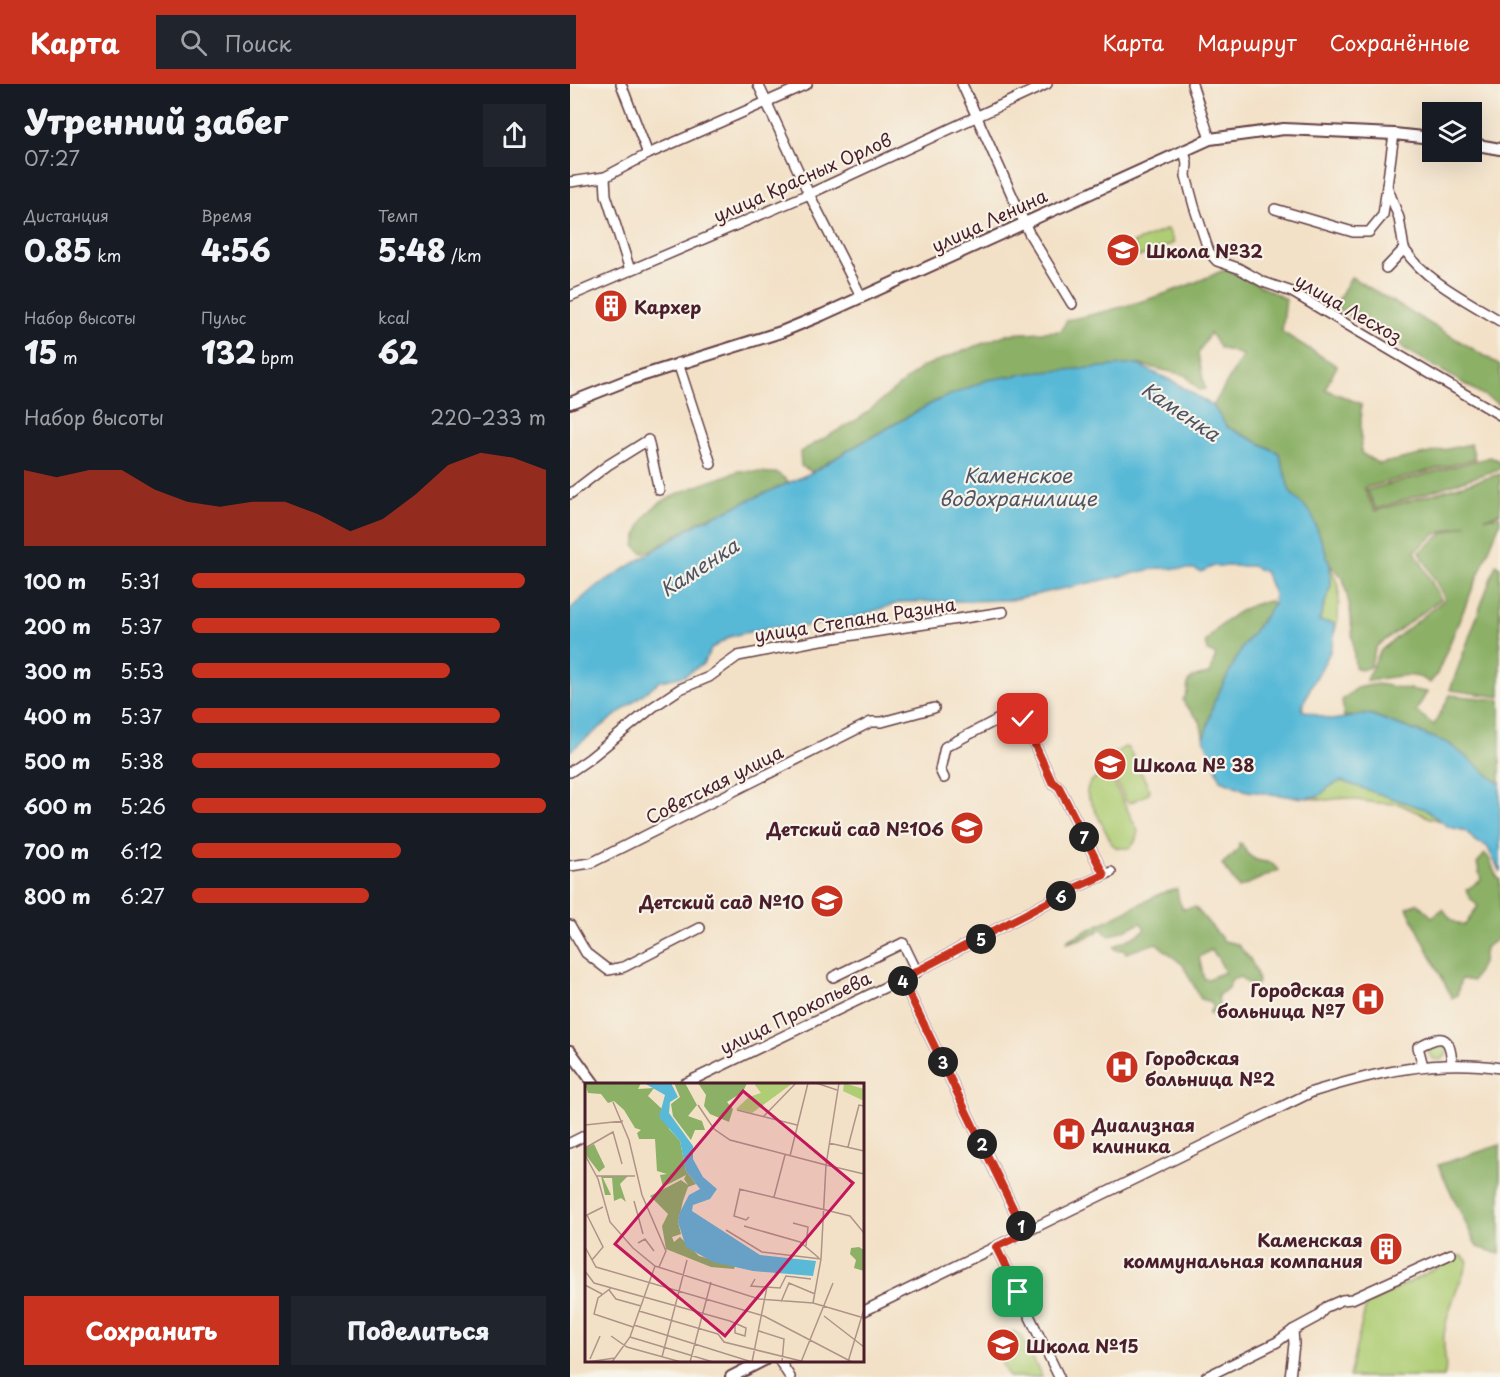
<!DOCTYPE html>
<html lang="ru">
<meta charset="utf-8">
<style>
body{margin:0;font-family:"Playpen Sans",sans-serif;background:#20242c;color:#f1f3f6;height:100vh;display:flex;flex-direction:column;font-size:22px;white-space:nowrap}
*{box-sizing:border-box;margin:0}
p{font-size:20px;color:#9ea1a6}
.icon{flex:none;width:33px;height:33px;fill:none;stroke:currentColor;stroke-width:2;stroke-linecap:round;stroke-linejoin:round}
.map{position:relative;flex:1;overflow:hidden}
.drawer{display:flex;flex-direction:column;background:#171b24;width:570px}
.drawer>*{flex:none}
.buttons{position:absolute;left:852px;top:18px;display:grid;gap:12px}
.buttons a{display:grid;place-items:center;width:60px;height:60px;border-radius:0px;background:#171b24;box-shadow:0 6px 24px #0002;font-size:30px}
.pin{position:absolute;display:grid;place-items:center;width:51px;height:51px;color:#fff;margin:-26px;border-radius:12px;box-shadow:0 3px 9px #0006}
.km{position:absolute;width:30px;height:30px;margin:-15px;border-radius:50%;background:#222;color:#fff;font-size:16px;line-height:30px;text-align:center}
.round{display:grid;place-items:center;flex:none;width:63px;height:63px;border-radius:0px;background:#20242c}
.head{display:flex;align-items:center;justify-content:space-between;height:102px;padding:0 24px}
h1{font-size:33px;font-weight:800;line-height:45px}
.stats{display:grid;grid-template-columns:repeat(3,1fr);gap:9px;height:102px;padding:6px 24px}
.stats div{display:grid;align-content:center}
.stats b{font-size:30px;font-weight:800}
.stats small{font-size:16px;font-weight:400}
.stats p{font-size:16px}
.chart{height:168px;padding:12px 24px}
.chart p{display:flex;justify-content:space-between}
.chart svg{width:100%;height:108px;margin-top:6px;fill:#c8321e;opacity:.7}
.cta{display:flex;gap:12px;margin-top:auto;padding:12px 24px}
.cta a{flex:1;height:69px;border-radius:0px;background:#c8321e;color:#fff;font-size:24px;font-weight:800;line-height:69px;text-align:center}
.cta a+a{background:#20242c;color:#f1f3f6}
ul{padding:0 24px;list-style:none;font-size:20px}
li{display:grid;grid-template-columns:96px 72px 1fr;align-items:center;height:45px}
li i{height:15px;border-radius:8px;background:#c8321e}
header{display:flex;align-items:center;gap:36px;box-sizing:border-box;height:84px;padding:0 30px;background:#c8321e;color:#fff}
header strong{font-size:28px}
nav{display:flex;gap:33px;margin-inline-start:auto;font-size:21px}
.search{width:420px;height:54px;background:#20242c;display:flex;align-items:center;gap:15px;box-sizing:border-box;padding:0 21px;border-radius:0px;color:#9ea1a6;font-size:22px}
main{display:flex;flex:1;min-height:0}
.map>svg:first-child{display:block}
.green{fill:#afcd74;stroke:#7c7650;stroke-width:1.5}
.forest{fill:#8bb066;stroke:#6a6848;stroke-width:1.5;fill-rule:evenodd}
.water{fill:#59b9d7;stroke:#526c81;stroke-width:1.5}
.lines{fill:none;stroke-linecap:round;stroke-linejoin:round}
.minor-casing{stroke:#633c42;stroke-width:12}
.major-casing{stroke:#633c42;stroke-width:14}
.minor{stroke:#fff;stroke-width:9}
.major{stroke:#fff;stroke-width:10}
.route-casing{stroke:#fff;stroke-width:12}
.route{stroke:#c8321e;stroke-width:8}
.labels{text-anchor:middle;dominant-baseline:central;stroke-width:4.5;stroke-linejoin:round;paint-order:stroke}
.street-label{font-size:18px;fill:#4a1f2b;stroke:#f7f3e8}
.poi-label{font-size:18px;font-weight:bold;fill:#4a1f2b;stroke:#f7f3e8;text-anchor:start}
.water-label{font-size:20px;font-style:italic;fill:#4f5567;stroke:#f7f3e8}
.inset-road{fill:none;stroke:#af9389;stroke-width:1.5}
.view{fill:#c2185b;fill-opacity:0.15;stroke:#c2185b;stroke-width:3}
.inset-edge{fill:none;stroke:#4a1f2b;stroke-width:3}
</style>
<header>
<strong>Карта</strong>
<div class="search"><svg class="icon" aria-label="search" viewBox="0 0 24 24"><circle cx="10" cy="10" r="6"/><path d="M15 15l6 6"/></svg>Поиск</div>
<nav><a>Карта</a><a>Маршрут</a><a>Сохранённые</a></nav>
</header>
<main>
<section class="drawer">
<div class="head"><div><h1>Утренний забег</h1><p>07:27</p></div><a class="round"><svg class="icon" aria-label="share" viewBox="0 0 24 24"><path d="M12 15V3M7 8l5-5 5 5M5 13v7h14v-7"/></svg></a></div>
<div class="stats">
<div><p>Дистанция</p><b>0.85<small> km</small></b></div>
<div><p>Время</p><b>4:56</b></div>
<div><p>Темп</p><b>5:48<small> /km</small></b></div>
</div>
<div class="stats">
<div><p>Набор высоты</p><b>15<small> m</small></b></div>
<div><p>Пульс</p><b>132<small> bpm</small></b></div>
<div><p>kcal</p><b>62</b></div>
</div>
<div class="chart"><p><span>Набор высоты</span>220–233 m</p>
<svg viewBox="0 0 160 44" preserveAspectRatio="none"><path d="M0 44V13L10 16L20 13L30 13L40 21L50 26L60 28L70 26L80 26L90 31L100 38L110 33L120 23L130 11L140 6L150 8L160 13V44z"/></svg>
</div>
<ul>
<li><b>100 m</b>5:31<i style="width:94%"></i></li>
<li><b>200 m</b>5:37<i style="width:87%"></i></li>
<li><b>300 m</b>5:53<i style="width:73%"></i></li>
<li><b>400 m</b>5:37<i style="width:87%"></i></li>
<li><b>500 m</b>5:38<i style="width:87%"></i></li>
<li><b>600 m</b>5:26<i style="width:100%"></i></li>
<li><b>700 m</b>6:12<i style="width:59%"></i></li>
<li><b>800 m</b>6:27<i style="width:50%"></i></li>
</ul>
<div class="cta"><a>Сохранить</a><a>Поделиться</a></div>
</section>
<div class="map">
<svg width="930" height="1293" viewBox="0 0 930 1293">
<rect width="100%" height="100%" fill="#f7f3e8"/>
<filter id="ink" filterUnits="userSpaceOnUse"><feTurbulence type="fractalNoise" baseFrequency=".0167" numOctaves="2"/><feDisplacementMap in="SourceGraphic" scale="12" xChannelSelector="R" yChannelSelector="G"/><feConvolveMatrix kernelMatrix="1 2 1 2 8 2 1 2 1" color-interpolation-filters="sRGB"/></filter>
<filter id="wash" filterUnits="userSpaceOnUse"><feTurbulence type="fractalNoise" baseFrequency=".008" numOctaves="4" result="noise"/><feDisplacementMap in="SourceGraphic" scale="24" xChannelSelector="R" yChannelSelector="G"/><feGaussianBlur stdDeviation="1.35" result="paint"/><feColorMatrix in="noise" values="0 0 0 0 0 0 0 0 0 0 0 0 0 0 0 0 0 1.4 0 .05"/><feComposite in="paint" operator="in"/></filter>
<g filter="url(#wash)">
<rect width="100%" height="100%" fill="#f3e1c7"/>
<g class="green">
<path d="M 598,145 L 604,159 L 569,173 L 563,159 Z"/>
<path d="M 760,480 L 769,504 L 768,536 L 759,567 L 735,613 L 749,537 L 761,501 Z"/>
<path d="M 555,663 L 559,665 L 580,706 L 578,710 L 560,719 L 556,717 L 536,677 L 537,673 Z"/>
<path d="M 532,691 L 543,697 L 568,747 L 565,758 L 560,764 L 547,764 L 542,760 L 517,710 C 517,699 522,695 532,691 Z"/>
<path d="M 762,692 L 849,720 L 879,739 L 860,734 L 829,720 L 807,719 L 774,714 L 757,716 L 738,714 L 740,710 Z"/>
<circle cx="868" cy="967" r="9"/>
<path d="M 889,1172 L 893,1172 L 898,1178 C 889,1201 877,1226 874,1251 C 872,1264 879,1283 874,1293 L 779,1293 L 796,1221 Z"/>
<path d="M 443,1247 L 452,1252 L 472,1293 L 438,1293 L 425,1264 L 429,1253 Z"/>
</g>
<g class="forest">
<path d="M 656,185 L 716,215 L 712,248 L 767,282 L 755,305 L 791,320 L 791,369 L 809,380 L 901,360 L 905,375 L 794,404 L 805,427 L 930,390 L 930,429 L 915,434 L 930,432 L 930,439 L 867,590 L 860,599 C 844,585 818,594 799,597 L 796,596 L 811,566 L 875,515 L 850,468 L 872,450 L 897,440 L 866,450 L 845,467 L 871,515 L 806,563 L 800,583 L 791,586 L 785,583 L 780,524 L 773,494 L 760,480 L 740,429 L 720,408 L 709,369 L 657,343 L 643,322 L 673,271 L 650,264 L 640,249 L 628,270 L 635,305 L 629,306 L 615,291 L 566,280 L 522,285 L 364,318 L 277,367 L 243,388 L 231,382 L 230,368 L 290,334 L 352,283 L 437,250 L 491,247 L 497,236 C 552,225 605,209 656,185 Z"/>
<path d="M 781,193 L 930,281 L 930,321 L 764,223 Z"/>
<path d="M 920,373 L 930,377 L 930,385 L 806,425 L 797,406 Z"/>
<path d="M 169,387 C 182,387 194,389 207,389 L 218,397 L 216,403 L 130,437 L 79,468 L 73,469 L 65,462 C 67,450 71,437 79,428 C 94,410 147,396 169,387 Z"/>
<path d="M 926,480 L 930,483 L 930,613 L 880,606 Z"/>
<path d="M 700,517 L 704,520 L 644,618 L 634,655 L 630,637 L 616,622 L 613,616 L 617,609 L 618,598 L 624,593 L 639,590 L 646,571 L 638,567 L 635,559 C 652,537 673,520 700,517 Z"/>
<path d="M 807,600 L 857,608 L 846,627 L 864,641 L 880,611 L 930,616 L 930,700 L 878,659 L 800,630 L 774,633 L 772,616 L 787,604 Z"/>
<path d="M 669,759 L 672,760 C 678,774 686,778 700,778 L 709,786 L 669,804 L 652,780 L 668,766 Z"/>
<path d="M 915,770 C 924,776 921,789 930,796 L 930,853 L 915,864 L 913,877 L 903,897 L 891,895 L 887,911 L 882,914 L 837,824 L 847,819 L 862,833 L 873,825 C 880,834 883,840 895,841 L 908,822 L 900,814 L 896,806 L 911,796 L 907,779 Z"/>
<path d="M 607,805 L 609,817 L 613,825 L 625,823 L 654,857 L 667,860 L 680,875 L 686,887 L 688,898 L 684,904 L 670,893 L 661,896 L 659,904 L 648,911 L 649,923 L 644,931 L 639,929 L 643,922 L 641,918 L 631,915 L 613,881 L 586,859 L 556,869 L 554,866 L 546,866 L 544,863 C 554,855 566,855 575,845 L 571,839 L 540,852 L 534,848 L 533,844 L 520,852 L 497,859 L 498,856 L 592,809 ZM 641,866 L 648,874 L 655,888 L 638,895 L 634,895 L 629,873 Z"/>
<path d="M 930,1061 L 930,1170 L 907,1163 L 868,1081 Z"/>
</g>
<path class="water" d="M 566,280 L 606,299 L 643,322 L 657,343 L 709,369 L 720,408 L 741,429 L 760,480 L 761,501 L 749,537 L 764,539 C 769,572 738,595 732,626 L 762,636 L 799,630 L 878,659 L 930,700 L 930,788 L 917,762 L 905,757 L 896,747 L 879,743 L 854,725 L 771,697 L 759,703 L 749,712 L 733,714 L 677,707 L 651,696 L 634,655 L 644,618 L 673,562 L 704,520 L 704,510 L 695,488 L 682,482 L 644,482 L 631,488 L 624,485 L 588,484 L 441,516 L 332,518 L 273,537 L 223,544 L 202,543 L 161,552 L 142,564 L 133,580 L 114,592 L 90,597 L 0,667 L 0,525 L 24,504 L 128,439 L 243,388 L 277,367 L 364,318 L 417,296 L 461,289 Z"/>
</g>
<g filter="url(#ink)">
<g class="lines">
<g class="minor-casing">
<g id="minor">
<path d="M 51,0 L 78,70"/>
<path d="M 188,0 L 239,110 L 291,212"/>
<path d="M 392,0 L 459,149 L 502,220"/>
<path d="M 622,0 L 640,55"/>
<path d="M 614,66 L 617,79 L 616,92 L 624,122 L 639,168 L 647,177 L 668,184 L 693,198 L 722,208 L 930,331"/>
<path d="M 35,93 L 36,111 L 60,186"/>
<path d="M 0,98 L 35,93 L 78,70 L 237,0"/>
<path d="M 705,125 L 783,148 L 799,148 L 813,131 L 817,102"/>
<path d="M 834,165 C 857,198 896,216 930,237"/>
<path d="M 816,184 L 834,165 L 829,134 L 817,102 L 824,50"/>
<path d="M 0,212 L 239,110 L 477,0"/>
<path d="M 108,279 L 141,380"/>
<path d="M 0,410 L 38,381 L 78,356 L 89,406"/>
<path d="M 0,688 L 19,675 L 83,623 L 110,605 L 139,593 L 168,572 L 245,557 L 433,528"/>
<path d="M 374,694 L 370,686 L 375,663 L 438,630 L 453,635 L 482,698 L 489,703 L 534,791"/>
<path d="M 0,782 L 21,779 L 301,638 L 312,638 L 364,624"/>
<path d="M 0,841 L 16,869 L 38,886 L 54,883 L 130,844"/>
<path d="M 263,893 L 333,859 L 347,888"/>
<path d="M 332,895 L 455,1149"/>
<path d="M 853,982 L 848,963 C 872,950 880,950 882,980"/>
<path d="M 114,1000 L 332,895 L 507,803 L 541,788"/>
<path d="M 0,1059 L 16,1051"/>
<path d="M 426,1163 L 489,1293"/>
<path d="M 292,1228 L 742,1008 C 804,989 865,974 930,984"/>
<path d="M 209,1276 L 220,1293"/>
<path d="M 636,1293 L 707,1258 L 723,1246 L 747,1233 L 756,1223 L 772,1216 L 782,1215 L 881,1170"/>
<path d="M 720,1293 L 724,1260 L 723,1246"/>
</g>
</g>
<g class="major-casing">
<g id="major">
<path d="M 902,60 L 930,65"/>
<path d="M 0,319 L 58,296 L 211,248 L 252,231 L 640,55 L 714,45 L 824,50 L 862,54"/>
<path d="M 0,967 L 24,1000"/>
<path d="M 161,1293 L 194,1276"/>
</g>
</g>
<use href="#minor" class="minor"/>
<use href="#major" class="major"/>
</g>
</g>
<g class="lines" filter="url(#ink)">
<g class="route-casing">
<path id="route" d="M 448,1208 L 426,1163 L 455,1149 L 332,895 L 507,803 L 534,791 L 489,703 L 482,698 L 453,635"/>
</g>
<use href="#route" class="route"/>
</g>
<defs>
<g id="school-disc" transform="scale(1.725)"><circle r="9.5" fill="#c8321e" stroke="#f7f3e8"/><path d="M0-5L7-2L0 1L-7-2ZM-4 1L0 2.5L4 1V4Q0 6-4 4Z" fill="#fff"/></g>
<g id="building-disc" transform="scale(1.725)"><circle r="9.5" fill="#c8321e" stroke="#f7f3e8"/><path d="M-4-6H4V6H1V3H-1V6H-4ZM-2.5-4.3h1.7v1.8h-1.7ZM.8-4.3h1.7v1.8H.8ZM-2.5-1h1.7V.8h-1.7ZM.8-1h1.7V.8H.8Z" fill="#fff"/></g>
<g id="hospital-disc" transform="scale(1.725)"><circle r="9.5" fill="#c8321e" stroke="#f7f3e8"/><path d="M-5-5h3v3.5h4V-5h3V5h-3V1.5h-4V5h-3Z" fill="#fff"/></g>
</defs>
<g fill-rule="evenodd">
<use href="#school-disc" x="553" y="166"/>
<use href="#building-disc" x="41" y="222"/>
<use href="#school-disc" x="540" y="680"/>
<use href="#school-disc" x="397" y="744"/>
<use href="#school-disc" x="257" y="817"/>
<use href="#hospital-disc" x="798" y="915"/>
<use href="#hospital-disc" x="552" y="983"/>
<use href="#hospital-disc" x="499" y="1050"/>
<use href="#building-disc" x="816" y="1165"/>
<use href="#school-disc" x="433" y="1261"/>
</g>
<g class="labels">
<g class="street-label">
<text transform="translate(232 93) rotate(-24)">улица Красных Орлов</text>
<text transform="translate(419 136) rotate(-25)">улица Ленина</text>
<text transform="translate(779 224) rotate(30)">улица Лесхоз</text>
<text transform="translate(285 535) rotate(-9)">улица Степана Разина</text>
<text transform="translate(144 700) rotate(-27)">Советская улица</text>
<text transform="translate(225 928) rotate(-26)">улица Прокопьева</text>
</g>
<g class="poi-label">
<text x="576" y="166">Школа №32</text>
<text x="64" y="222">Кархер</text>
<text x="563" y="680">Школа № 38</text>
<text x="374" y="744" text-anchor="end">Детский сад №106</text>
<text x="234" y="817" text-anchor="end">Детский сад №10</text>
<text x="775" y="905" text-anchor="end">Городская<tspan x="775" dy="21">больница №7</tspan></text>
<text x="575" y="973">Городская<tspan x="575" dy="21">больница №2</tspan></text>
<text x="522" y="1040">Диализная<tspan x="522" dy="21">клиника</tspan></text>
<text x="793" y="1155" text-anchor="end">Каменская<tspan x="793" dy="21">коммунальная компания</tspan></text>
<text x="456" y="1261">Школа №15</text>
</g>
<g class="water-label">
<text transform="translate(611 327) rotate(34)">Каменка</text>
<text x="448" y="391">Каменское<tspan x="448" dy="23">водохранилище</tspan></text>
<text transform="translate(129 483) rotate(-33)">Каменка</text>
</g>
</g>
<g transform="translate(15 999)">
<rect width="279" height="279" fill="#f3e1c7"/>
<path d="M 172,0 L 208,0 L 167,30 L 151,26 L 164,14 L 176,10 L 170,2 ZM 259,0 L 279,6 L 279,18 L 258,8 Z" fill="#afcd74"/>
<path d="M 0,0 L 56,0 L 53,6 L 69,5 L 63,13 L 77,26 L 84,46 L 95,58 L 101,88 L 111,101 L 103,104 L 98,118 L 93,139 L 96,151 L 87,154 L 89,159 L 95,154 L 114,173 L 150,183 L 149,186 L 126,184 L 81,166 L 77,143 L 83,131 L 65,113 L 96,97 L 103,102 L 99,96 L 101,92 L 78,104 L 75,92 L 82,91 L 72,88 L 70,56 L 54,56 L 52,50 L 56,47 L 50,45 L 39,27 L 29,18 L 23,20 L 16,11 L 3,10 ZM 89,0 L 100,0 L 112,22 L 103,33 L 117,38 L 120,47 L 110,47 L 106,57 L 88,33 L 86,21 L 95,14 ZM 113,0 L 162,0 L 158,9 L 142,19 L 148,26 L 144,39 L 125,31 L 119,23 L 121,12 ZM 9,61 L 20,84 L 14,89 L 0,71 L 0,65 ZM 16,93 L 43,93 L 35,101 L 41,119 L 36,115 L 29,118 L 27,95 L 18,95 L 26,112 L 20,112 ZM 274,164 L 279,167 L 279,188 L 269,185 L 271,177 L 265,171 L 266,165 Z" fill="#8bb066"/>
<path d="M 59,0 L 86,0 L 93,14 L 85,19 L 84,30 L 108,63 L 108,76 L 118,94 L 132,106 L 125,116 L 108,122 L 107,128 L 175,172 L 231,178 L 228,193 L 168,188 L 128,179 L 101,164 L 93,139 L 95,129 L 104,112 L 115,106 L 101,88 L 95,58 L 74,34 L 80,12 Z" fill="#59b9d7"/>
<path class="inset-road" d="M 231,0 L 252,7M 28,19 L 44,57 L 57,112 L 81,168 L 74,184M 113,22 L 129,46 L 145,57 L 241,82 L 254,0M 152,27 L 212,42M 178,34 L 211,0M 0,42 L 38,38M 244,60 L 279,68M 263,64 L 274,22 L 279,23M 0,65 L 28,49 L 37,81M 0,72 L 13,96 L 25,139 L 48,165 L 70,183 L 174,216 L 228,220 L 279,235M 205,73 L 223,0M 12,93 L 50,93M 154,106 L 265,133 L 279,150M 155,106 L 149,133 L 161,137 L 164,134M 189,114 L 200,72M 49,118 L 58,151M 2,132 L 18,164 L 7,177M 0,133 L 18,124M 208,140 L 223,144 L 221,163M 159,143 L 215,159 L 234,175M 141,147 L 177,169 L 236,176M 53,160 L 60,156 L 69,168M 0,164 L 11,184 L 179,233 L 267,279M 0,188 L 9,200 L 145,238 L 161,245 L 160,253 L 150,250 L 150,241M 170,196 L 166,203 L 195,205 L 201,193 L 226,196M 0,202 L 17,211M 26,205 L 13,215 L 9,231 L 48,244M 24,207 L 31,216 L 56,223M 196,219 L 204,200 L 230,211M 228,220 L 236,176 L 241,82 L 279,91M 54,228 L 133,251M 239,233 L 279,264M 49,242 L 167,279M 174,248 L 199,256 L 197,279M 133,251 L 139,259 L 220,279M 26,253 L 42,264 L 96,279M 45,254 L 128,279M 77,274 L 102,177M 5,276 L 15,253M 2,279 L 30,275M 27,279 L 45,254 L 70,183M 105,279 L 126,199M 167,279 L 182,204M 216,279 L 248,200M 263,279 L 279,226"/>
<path class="view" d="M 158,8 L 268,100 L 140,253 L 30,161 Z"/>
<rect width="279" height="279" class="inset-edge"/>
</g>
</svg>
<div class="buttons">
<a><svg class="icon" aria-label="layers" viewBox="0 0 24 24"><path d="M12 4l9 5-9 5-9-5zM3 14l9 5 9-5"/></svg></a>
</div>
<div class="pin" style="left:448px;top:1208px;background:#1e9e55"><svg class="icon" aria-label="arrive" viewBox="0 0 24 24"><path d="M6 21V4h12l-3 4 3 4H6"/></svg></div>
<div class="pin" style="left:453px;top:635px;background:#d93025"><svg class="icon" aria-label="check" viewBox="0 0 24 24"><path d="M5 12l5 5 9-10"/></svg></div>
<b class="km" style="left:451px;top:1142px">1</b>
<b class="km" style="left:412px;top:1060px">2</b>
<b class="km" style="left:373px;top:978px">3</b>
<b class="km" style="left:333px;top:897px">4</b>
<b class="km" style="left:411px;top:855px">5</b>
<b class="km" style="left:491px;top:812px">6</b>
<b class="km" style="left:514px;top:753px">7</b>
</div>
</main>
